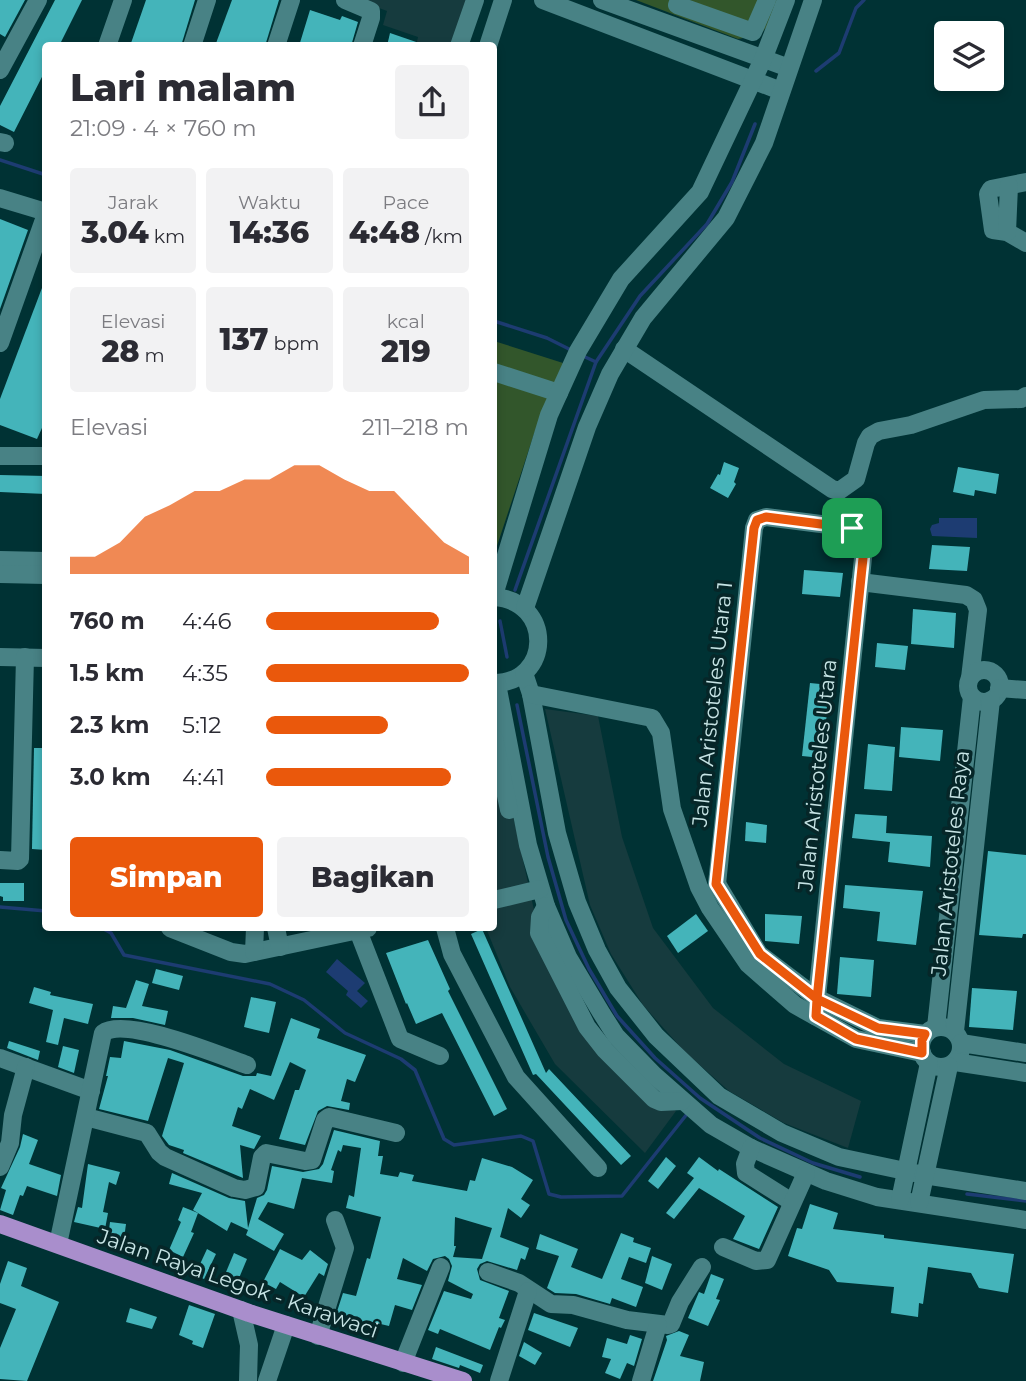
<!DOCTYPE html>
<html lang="id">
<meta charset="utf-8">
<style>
body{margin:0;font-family:Montserrat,sans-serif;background:#f2f2f3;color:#2b2b33;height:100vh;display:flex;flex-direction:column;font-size:26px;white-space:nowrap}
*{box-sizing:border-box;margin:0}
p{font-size:23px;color:#7c7c81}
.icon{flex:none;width:38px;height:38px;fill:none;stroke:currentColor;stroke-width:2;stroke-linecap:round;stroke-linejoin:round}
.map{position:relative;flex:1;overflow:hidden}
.side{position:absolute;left:42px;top:42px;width:455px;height:889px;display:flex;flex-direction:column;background:#fff;border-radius:7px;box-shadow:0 4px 10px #0003}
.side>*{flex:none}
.fabs{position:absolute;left:934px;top:21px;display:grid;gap:14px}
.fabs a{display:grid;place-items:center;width:70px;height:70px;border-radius:7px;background:#fff;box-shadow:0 4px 10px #0003;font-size:35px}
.pin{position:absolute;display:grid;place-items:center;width:60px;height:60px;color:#fff;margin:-30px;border-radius:14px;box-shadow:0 4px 10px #0006}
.round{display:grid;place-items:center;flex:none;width:74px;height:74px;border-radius:7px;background:#f2f2f3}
.summary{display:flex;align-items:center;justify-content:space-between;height:119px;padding:0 28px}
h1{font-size:38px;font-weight:800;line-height:52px}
.figures{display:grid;grid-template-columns:repeat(3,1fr);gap:10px;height:119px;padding:7px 28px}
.figures div{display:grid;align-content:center;border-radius:7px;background:#f2f2f3;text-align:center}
.figures b{font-size:30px;font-weight:800}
.figures small{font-size:19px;font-weight:400}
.figures p{font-size:19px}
.chart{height:196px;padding:14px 28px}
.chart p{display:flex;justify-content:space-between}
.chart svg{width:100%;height:126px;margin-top:7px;fill:#ea580c;opacity:.7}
.primary-button{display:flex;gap:14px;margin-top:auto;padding:14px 28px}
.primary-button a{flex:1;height:80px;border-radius:7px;background:#ea580c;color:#fff;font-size:28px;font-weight:800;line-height:80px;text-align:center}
.primary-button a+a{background:#f2f2f3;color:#2b2b33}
ul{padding:0 28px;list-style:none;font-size:23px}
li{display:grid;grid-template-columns:112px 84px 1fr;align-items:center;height:52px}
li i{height:18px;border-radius:9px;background:#ea580c}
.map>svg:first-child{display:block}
.built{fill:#163b3e}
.green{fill:#32562b}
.water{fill:#1d3c72}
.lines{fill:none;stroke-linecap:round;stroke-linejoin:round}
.stream{stroke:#1d3c72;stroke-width:3.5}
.building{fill:#44b4ba;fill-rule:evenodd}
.minor{stroke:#488285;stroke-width:18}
.major{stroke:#a98ecc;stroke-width:18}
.route-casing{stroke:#fff;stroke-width:14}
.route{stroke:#ea580c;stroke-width:9}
.labels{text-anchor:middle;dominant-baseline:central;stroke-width:7;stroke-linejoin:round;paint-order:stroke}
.street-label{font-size:21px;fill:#c7e4e5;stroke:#062628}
</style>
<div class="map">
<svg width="1026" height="1381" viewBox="0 0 1026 1381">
<rect width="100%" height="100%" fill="#003234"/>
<g class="built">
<path d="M 358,0 L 472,0 L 459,45 L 416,46 L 418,37 L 383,25 L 387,11 Z"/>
<path d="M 545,709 L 598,716 L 622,837 L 653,928 L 713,1008 L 784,1064 L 861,1101 L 848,1148 L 784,1123 L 729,1091 L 684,1051 L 643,1005 L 611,954 L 590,905 Z"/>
<path d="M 494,729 L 534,910 L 575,997 L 630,1068 L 676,1111 L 645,1153 L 555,1064 L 510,987 L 486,928 L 494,928 Z"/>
</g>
<g class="green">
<path d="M 636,0 L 778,0 L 770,24 L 759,35 L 738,39 Z"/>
<path d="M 494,341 L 563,363 L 534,434 L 494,555 Z"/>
</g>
<g class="water">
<path d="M 939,518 L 977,518 L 977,538 L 932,536 L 930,529 L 932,525 L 939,523 Z"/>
<path d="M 337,959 L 365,983 L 357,991 L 368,1001 L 361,1008 L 346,995 L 348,991 L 326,972 Z"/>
</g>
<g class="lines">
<g class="stream">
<path d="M 816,71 L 839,53 L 856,8 L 864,0"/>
<path d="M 0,160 L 46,175"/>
<path d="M 494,321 L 547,338 L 573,351"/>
<path d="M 583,356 L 596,362"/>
<path d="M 515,590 L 596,362 L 640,296 L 707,224 L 732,182 L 755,124"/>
<path d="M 500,621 L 507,657"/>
<path d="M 517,705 L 548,857 L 566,920 L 589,969 L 617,1016 L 655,1058 L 700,1098 L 760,1138 L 813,1163 L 860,1177"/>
<path d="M 0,907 L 46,911"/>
<path d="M 102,928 L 111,933 L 124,955 L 270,984 L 304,1000 L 345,1033 L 401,1059 L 415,1070 L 444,1139 L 454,1145 L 521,1136 L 533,1141 L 549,1194 L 561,1197 L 622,1196 L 687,1114"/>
<path d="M 967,1194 L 1026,1201"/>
</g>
</g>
<g class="building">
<path d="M 0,0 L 25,0 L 5,37 L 0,34 Z"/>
<path d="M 55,0 L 82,0 L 59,46 L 46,46 L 46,69 L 14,132 L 0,125 L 0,106 Z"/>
<path d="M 146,0 L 195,0 L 181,46 L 130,46 Z"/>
<path d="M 232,0 L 279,0 L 265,46 L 215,46 Z"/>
<path d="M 310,10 L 340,20 L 342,16 L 358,22 L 351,46 L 299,46 Z"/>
<path d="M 390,33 L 422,44 L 422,46 L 387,46 Z"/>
<path d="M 0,219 L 28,230 L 0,309 Z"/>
<path d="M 45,280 L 46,419 L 37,439 L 0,425 L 0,399 Z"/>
<path d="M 724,462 L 739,468 L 734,482 L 736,484 L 728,498 L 710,488 L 718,474 L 720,475 Z"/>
<path d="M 958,467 L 999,474 L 996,494 L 975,490 L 974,496 L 953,492 Z"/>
<path d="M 0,475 L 46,476 L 46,494 L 0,492 Z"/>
<path d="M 932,545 L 970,547 L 967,571 L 929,569 Z"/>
<path d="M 804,570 L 843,573 L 840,597 L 802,594 Z"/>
<path d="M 913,609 L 956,613 L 954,648 L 911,644 Z"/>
<path d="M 877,643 L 908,646 L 905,670 L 875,667 Z"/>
<path d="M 810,683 L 830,685 L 822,758 L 802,756 Z"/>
<path d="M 901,727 L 943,730 L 940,761 L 899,757 Z"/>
<path d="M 868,744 L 895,747 L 892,791 L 864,789 Z"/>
<path d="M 34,748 L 46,748 L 46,850 L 32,849 Z"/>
<path d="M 855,814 L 887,816 L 886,833 L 932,836 L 930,867 L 888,862 L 890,842 L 852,838 Z"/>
<path d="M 746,822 L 767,825 L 766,843 L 745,841 Z"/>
<path d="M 988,851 L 1026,855 L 1026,934 L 1023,934 L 1022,938 L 979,935 Z"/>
<path d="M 0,883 L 24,883 L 24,901 L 3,901 L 3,897 L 0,896 Z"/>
<path d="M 845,885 L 923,891 L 916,945 L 877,941 L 880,912 L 843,908 Z"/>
<path d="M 696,914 L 708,931 L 678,953 L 667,936 Z"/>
<path d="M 765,914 L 802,916 L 799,944 L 765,941 Z"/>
<path d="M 482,929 L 546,1073 L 549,1069 L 631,1156 L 621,1165 L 536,1074 L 533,1075 L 471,934 Z"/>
<path d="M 428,940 L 450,989 L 448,991 L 507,1109 L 494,1116 L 442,1013 L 416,1024 L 407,1003 L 406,1004 L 386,953 Z"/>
<path d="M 840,957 L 874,960 L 871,997 L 837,994 Z"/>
<path d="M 156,969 L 183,976 L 179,990 L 152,983 Z"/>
<path d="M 136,980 L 149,984 L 142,1006 L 168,1011 L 165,1025 L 133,1018 L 111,1018 L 113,1006 L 126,1008 Z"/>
<path d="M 34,987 L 51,992 L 50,995 L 93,1004 L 88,1024 L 64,1018 L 58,1045 L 46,1042 L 53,1010 L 29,1003 Z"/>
<path d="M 972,988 L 1017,991 L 1013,1030 L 969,1027 Z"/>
<path d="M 251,997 L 276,1002 L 269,1033 L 244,1027 Z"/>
<path d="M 291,1018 L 320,1029 L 317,1038 L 366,1055 L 355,1082 L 347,1079 L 341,1101 L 350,1103 L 349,1110 L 327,1106 L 318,1111 L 305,1145 L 279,1139 L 295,1090 L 299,1090 L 306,1070 L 290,1062 L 274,1100 L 250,1089 L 242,1109 L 238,1107 L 232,1126 L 261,1136 L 254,1149 L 240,1145 L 243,1178 L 183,1153 L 184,1150 L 169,1145 L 162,1136 L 184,1063 L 168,1058 L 148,1121 L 99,1109 L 108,1076 L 106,1076 L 110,1057 L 121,1058 L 124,1041 L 170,1050 L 243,1076 L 256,1076 L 257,1073 L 271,1076 Z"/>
<path d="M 9,1041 L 40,1051 L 38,1060 L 7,1048 Z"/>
<path d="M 63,1046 L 79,1050 L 74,1073 L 58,1067 Z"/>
<path d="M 334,1130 L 380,1141 L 378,1156 L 383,1156 L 380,1174 L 398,1177 L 400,1172 L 414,1175 L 412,1181 L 467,1191 L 470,1180 L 475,1181 L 482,1158 L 512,1167 L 533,1180 L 521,1199 L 530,1205 L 521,1218 L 508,1208 L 500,1237 L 529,1248 L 525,1260 L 521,1258 L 517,1270 L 487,1261 L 480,1264 L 477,1269 L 480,1280 L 509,1291 L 499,1318 L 505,1320 L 501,1328 L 499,1327 L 490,1350 L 440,1329 L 438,1334 L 428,1330 L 444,1291 L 471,1299 L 473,1294 L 448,1281 L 452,1266 L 449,1259 L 445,1256 L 433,1259 L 427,1271 L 403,1258 L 397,1279 L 422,1285 L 412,1310 L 395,1305 L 389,1326 L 368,1321 L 365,1333 L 333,1324 L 343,1293 L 356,1296 L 367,1258 L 370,1259 L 381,1217 L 346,1208 L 349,1195 L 354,1197 L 361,1148 L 343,1145 L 341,1152 L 338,1150 L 331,1170 L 334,1171 L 332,1183 L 302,1178 L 294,1209 L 268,1202 L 258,1219 L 284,1234 L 274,1251 L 246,1235 L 248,1230 L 231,1222 L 227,1231 L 193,1210 L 202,1193 L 169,1184 L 172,1173 L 229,1198 L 245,1201 L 248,1228 L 257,1198 L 264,1195 L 267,1190 L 272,1166 L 303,1172 L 319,1169 L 323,1164 ZM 455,1217 L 492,1228 L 482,1259 L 453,1257 L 456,1246 L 454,1246 Z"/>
<path d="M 23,1134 L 38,1140 L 29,1164 L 61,1175 L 57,1196 L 27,1186 L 23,1196 L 20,1195 L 13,1215 L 0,1210 L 6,1190 L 1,1188 L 20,1147 Z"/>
<path d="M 666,1157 L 676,1166 L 658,1189 L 648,1181 Z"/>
<path d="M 699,1157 L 718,1171 L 719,1169 L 778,1207 L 759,1249 L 733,1239 L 745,1216 L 699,1188 L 674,1219 L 666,1213 L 694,1178 L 687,1173 Z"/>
<path d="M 88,1164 L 120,1172 L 116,1185 L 109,1182 L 103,1212 L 108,1213 L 105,1229 L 74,1222 L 78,1207 L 82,1208 Z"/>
<path d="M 810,1204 L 838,1213 L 833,1229 L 884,1235 L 884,1238 L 1014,1254 L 1008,1293 L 979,1288 L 971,1273 L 928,1267 L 923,1304 L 919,1303 L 918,1317 L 891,1313 L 894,1287 L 837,1282 L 829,1270 L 788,1256 L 797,1228 L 802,1229 Z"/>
<path d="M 183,1207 L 198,1213 L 191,1232 L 194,1233 L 183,1257 L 169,1250 L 181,1222 L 178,1220 Z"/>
<path d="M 110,1222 L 126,1224 L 123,1246 L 107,1245 Z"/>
<path d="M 621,1233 L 634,1238 L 633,1242 L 651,1248 L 646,1263 L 629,1257 L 621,1279 L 643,1287 L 636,1307 L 612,1298 L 610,1304 L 576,1294 L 555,1293 L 547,1288 L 559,1256 L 536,1249 L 540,1234 L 578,1249 L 571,1267 L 602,1279 Z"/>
<path d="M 207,1249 L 216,1254 L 204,1279 L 195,1275 Z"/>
<path d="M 280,1249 L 302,1260 L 310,1250 L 328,1264 L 324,1276 L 319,1273 L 304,1297 L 280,1282 L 276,1289 L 263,1282 Z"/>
<path d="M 234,1253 L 247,1259 L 234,1290 L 221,1284 Z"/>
<path d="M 652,1256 L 672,1264 L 662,1290 L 645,1283 Z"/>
<path d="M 8,1261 L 27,1268 L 21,1286 L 59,1302 L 27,1381 L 0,1379 L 0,1348 L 16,1309 L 0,1303 L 0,1284 Z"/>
<path d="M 711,1274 L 724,1279 L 716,1299 L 720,1300 L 708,1326 L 688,1318 L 699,1292 L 704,1294 Z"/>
<path d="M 189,1305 L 215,1314 L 203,1348 L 192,1344 L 193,1341 L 179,1335 Z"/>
<path d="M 130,1308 L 157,1317 L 152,1329 L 126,1322 Z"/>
<path d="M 534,1313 L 578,1328 L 570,1347 L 528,1330 Z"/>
<path d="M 679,1331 L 689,1335 L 680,1356 L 704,1362 L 700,1381 L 653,1381 L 667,1340 L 666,1336 Z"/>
<path d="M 630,1335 L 642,1339 L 634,1366 L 627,1363 L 620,1379 L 605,1373 L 611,1359 L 602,1357 L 607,1338 L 627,1344 Z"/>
<path d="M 524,1342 L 542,1353 L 535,1365 L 519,1356 Z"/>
<path d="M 436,1347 L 483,1365 L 480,1373 L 460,1365 L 459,1368 L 432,1359 Z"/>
</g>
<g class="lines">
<g class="minor">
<path d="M 345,0 L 371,11 L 371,18 L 362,46"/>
<path d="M 543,0 L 781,91"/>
<path d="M 602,0 L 789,68"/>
<path d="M 679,0 L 677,5 L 753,32 L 767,0"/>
<path d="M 107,46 L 123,0"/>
<path d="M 192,46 L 207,0"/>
<path d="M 276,46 L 291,0"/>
<path d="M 459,46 L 475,0"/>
<path d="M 488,46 L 503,0"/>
<path d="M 0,70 L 38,0"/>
<path d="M 0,142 L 5,143"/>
<path d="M 1026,182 L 991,189 L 988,194 L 993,230 L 1007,232 L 1026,243"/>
<path d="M 0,198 L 46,212"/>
<path d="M 1007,232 L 1009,186"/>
<path d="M 0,343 L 46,214"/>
<path d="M 624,349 L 832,489 L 839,491 L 856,479 L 866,443 L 870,436 L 879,431 L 911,425 L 984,400 L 1021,399 L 1026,396"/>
<path d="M 494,372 L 559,393"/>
<path d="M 0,456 L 46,456"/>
<path d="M 0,560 L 46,561"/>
<path d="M 0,574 L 46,575"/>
<path d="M 860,582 L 966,595 L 974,600 L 978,610 L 970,678"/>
<path d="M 494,595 L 549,415 L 578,351 L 621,279 L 700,192 L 764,57 L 786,0"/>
<path d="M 494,597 C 554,601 552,683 494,683"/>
<path d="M 525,608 L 587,427 L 610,374 L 643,318 L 726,218 L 764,143 L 813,0"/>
<path d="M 0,657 L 46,658"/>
<circle cx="984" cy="686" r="16"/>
<path d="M 524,673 L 531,694 L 557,833 L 577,902 L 597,950 L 618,988 L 656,1036 L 719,1096 L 782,1133 L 839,1157 L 924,1175 L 1026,1191"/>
<path d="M 497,684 L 528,845 L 546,906 L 568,957 L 602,1014 L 616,1036 L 654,1075 L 711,1125 L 751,1148 L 826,1181 L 877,1197 L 1026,1220"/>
<path d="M 999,688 L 1026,690"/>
<path d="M 531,694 L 652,718 L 661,733 L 672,809 L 699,887 L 710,908 L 748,964 L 795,1005 L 856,1039 L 922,1053"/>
<path d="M 494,738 L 509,810"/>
<path d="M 0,860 L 18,861 L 20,859 L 25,657"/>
<path d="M 717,884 L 754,528 L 757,520 L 766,517 L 852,528 L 860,531 L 865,539 L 815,1016"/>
<path d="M 717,884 L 759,954 L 817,998 L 878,1028 L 925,1034"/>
<path d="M 494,900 L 540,889"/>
<path d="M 546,906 L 540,917 L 539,933 L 587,1027 L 605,1050 L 654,1099 L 661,1102 L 682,1101"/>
<path d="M 170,928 L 231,952 L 245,954 L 368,928"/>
<path d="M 276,928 L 280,947"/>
<path d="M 357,928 L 400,1039 L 440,1056"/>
<path d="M 445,928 L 452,954 L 516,1077 L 598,1168"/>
<path d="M 254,952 L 255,928"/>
<circle cx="941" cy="1047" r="20"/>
<path d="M 936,1027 L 972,697"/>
<path d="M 955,1031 L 991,700"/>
<path d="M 961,1043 L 1026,1053"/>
<path d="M 0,1058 L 91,1091"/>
<path d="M 955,1062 L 1026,1073"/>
<path d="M 86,1117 L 147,1133 L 159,1152 L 165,1157 L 234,1188 L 245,1190 L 256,1187 L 262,1157 L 266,1153 L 305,1161 L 312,1160 L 325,1120 L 329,1117 L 396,1133"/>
<path d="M 751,1148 L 745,1164 L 746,1173 L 792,1202"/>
<path d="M 0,1167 L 10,1143 L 13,1115 L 26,1067"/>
<path d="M 900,1200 L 929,1063"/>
<path d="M 919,1203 L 949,1066"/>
<path d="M 58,1244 L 103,1033 C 125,1016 219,1055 247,1065"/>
<path d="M 723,1247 L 756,1261 L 767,1260 L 806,1173"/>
<path d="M 488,1272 L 519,1283 L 551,1304 L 573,1305 L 627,1320 L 668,1325 L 671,1324 L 680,1302 L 702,1267"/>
<path d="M 241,1310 L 249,1345 L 248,1381"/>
<path d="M 318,1336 L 345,1248 L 335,1220"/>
<path d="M 403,1363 L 441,1267"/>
<path d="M 267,1381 L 286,1325"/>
<path d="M 499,1381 L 528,1291"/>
<path d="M 641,1381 L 658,1325"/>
</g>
<path class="major" d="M 0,1224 L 249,1313 L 463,1381"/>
</g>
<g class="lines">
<g class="route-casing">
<path id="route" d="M 852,528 L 860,531 L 865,539 L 817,999 L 816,1016 L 856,1039 L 922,1053 L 922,1040 L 925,1034 L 878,1028 L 817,999 L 760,954 L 716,884 L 754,528 L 757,520 L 766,517 L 852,528"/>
</g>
<use href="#route" class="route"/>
</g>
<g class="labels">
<g class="street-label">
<text transform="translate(712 704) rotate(-84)">Jalan Aristoteles Utara 1</text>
<text transform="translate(817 775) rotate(-84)">Jalan Aristoteles Utara</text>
<text transform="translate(950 863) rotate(-84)">Jalan Aristoteles Raya</text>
<text transform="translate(238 1283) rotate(19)">Jalan Raya Legok - Karawaci</text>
</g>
</g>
</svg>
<div class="fabs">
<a><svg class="icon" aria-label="layers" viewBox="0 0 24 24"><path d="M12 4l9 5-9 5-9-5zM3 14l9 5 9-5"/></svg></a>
</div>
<div class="pin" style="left:852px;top:528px;background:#1e9e55"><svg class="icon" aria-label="arrive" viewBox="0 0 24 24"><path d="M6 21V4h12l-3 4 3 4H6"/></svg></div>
<section class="side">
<div class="summary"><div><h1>Lari malam</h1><p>21:09 · 4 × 760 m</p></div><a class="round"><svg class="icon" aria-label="share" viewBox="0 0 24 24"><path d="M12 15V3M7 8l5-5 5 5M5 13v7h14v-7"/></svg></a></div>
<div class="figures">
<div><p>Jarak</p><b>3.04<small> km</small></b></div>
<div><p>Waktu</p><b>14:36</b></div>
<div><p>Pace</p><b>4:48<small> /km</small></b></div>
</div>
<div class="figures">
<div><p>Elevasi</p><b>28<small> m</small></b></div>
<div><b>137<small> bpm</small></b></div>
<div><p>kcal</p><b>219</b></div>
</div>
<div class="chart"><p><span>Elevasi</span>211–218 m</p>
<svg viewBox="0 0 160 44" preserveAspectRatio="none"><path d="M0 44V38L10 38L20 33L30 24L40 20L50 15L60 15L70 11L80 11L90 6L100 6L110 11L120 15L130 15L140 24L150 33L160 38V44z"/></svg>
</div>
<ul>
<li><b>760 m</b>4:46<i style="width:85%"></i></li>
<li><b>1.5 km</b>4:35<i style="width:100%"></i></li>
<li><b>2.3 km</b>5:12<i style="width:60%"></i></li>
<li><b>3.0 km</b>4:41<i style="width:91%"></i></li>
</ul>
<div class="primary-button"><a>Simpan</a><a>Bagikan</a></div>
</section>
</div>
